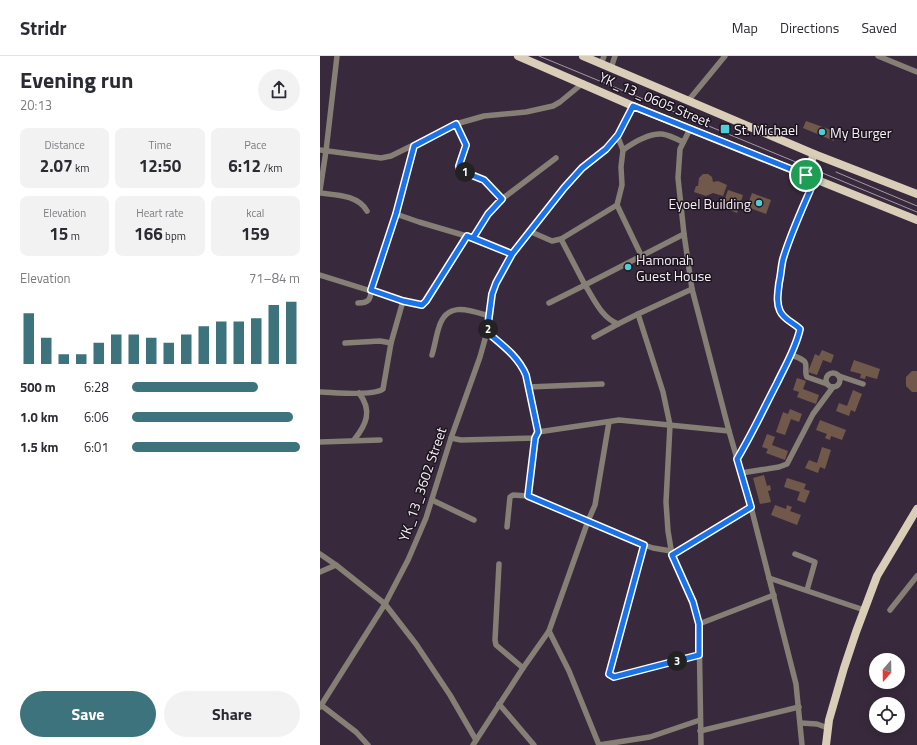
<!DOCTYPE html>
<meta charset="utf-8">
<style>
body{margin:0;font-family:"Titillium Web",sans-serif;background:#f2f2f3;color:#2b2b33;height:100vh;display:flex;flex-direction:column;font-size:15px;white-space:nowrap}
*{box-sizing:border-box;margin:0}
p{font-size:13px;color:#7c7c81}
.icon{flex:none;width:22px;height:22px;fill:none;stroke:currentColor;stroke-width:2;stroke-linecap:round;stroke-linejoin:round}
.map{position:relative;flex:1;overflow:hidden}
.details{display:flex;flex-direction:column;background:#fff;width:320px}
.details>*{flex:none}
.needle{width:26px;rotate:200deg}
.controls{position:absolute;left:549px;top:597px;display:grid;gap:8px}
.controls a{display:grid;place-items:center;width:36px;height:36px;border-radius:50%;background:#fff;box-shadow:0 2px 10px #0003;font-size:20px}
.pin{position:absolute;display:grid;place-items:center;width:34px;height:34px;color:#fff;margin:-17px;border:2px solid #fff;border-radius:50%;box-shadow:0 1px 4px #0007}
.km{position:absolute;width:20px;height:20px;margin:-10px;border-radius:50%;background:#222;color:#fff;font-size:11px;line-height:20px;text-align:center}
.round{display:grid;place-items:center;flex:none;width:42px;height:42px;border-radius:21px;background:#f2f2f3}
.headline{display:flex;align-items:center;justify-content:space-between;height:68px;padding:0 20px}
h1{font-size:22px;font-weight:700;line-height:30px}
.stats{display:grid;grid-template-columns:repeat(3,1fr);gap:6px;height:68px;padding:4px 20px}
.stats div{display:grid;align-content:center;border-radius:8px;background:#f2f2f3;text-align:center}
.stats b{font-size:17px;font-weight:700}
.stats small{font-size:11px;font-weight:400}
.stats p{font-size:11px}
.chart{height:112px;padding:8px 20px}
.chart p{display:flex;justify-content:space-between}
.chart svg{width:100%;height:72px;margin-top:4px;stroke:#3c737c;stroke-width:6}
.primary-button{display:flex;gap:8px;margin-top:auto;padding:8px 20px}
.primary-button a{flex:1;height:46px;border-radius:24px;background:#3c737c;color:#fff;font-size:16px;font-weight:700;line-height:46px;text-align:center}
.primary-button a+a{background:#f2f2f3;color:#2b2b33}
ul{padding:0 20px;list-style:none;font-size:13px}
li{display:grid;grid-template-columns:64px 48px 1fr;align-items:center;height:30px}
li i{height:10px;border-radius:5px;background:#3c737c}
header{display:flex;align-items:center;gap:24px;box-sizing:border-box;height:56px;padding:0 20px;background:#fff;border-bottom:1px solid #e1e1e2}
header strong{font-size:19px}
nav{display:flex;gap:22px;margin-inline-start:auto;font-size:14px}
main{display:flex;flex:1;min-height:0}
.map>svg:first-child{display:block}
.building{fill:#70594b}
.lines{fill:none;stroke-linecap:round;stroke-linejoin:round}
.minor{stroke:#857f75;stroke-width:5.5}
.primary{stroke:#daceb9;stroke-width:8}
.tram{stroke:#a498a6;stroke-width:1}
.route-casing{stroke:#fff;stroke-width:8}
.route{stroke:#1a73e8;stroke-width:5}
.poi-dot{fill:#51ccd5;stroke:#1c151d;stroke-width:1.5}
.labels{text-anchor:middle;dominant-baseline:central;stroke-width:3;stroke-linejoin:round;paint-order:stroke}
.street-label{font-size:14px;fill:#f8eefa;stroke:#1c151d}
.poi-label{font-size:14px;fill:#f8eefa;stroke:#1c151d;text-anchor:start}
</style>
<header>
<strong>Stridr</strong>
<nav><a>Map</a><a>Directions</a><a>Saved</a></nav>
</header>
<main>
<section class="details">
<div class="headline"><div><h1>Evening run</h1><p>20:13</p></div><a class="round"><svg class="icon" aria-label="share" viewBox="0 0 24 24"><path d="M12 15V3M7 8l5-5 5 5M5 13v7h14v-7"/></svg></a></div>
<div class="stats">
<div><p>Distance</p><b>2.07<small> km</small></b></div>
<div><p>Time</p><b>12:50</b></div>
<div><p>Pace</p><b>6:12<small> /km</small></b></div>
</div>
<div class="stats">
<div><p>Elevation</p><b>15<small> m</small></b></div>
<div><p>Heart rate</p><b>166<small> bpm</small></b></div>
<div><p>kcal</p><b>159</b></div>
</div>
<div class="chart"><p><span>Elevation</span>71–84 m</p>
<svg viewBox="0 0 160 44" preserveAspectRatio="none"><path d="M5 44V13M15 44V28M25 44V38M35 44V38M45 44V31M55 44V26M65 44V26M75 44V28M85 44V31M95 44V26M105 44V21M115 44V18M125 44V18M135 44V16M145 44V8M155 44V6"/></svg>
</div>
<ul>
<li><b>500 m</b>6:28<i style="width:75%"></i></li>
<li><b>1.0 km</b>6:06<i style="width:96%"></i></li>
<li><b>1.5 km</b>6:01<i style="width:100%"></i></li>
</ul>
<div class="primary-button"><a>Save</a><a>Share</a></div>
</section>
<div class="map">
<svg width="597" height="689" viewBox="0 0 597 689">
<rect width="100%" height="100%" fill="#382a3c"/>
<g class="building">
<path d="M 486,65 L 511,74 L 514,85 L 483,72 Z"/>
<path d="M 383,118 L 388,118 L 392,121 L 393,126 L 398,125 L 407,129 L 403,140 L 393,137 L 386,140 L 374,136 L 376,130 L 378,130 L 379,122 Z"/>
<path d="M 408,134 L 423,139 L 417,157 L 402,151 Z"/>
<path d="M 432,137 L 451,144 L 446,158 L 427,151 Z"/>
<path d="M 502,294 L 514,299 L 511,307 L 503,304 L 497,319 L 488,316 L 495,298 L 499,300 Z"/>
<path d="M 534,304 L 560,313 L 557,323 L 546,320 L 545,323 L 540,322 L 541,318 L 530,315 Z"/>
<path d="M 592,315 L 597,315 L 597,336 L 592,336 L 586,330 L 586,321 Z"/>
<path d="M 477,322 L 486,325 L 483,333 L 499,339 L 496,348 L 477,341 L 479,336 L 473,334 Z"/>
<path d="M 533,334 L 542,338 L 535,356 L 531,354 L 529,360 L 516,355 L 519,347 L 527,350 Z"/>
<path d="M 470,353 L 482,358 L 479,366 L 471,363 L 465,379 L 456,376 L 463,356 L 468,358 Z"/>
<path d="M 500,364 L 526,374 L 522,384 L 511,380 L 510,384 L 505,382 L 507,378 L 496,374 Z"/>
<path d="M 447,378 L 455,381 L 452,389 L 468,395 L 465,404 L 446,397 L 448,393 L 442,391 Z"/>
<path d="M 502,391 L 511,394 L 505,413 L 500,411 L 498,417 L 485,412 L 489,404 L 497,407 Z"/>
<path d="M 444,419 L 447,430 L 450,429 L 451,434 L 448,435 L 451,446 L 440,448 L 433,422 Z"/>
<path d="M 467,422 L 486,428 L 484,433 L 490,435 L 485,447 L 477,444 L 480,436 L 464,431 Z"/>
<path d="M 455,449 L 466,453 L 467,449 L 472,451 L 470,455 L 481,459 L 477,469 L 451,459 Z"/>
</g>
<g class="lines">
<g class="minor">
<path d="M 558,0 L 597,16"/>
<path d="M 281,8 L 284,0"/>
<path d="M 291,12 L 295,0"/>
<path d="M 368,45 L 405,0"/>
<path d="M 136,68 L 146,89 L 139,110 L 141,114 L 144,116 L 164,124 L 182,143"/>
<path d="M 370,73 L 360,93 L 358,122 L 364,178 L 372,233 L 409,375 L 431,451 L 476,628 L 482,689"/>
<path d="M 0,94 L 61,102 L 71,100 L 136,68 L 164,60 L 206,56 L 233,50 L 240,46 L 263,27"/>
<path d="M 303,94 C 314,86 328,77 342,78 C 349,79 357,83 363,86"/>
<path d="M 0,134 L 6,95 L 17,0"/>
<path d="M 0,137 C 16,139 38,139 47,155"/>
<path d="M 297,149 L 321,199"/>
<path d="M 76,158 L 99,166 L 153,182 L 192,198"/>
<path d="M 209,175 L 232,185 L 241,183 L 265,229 L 364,178"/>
<path d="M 153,182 L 168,158 L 182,143 L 236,102"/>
<path d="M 241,183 L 297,149 L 302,129 L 301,111 L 303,94 L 297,79"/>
<path d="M 0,219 L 83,245 L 102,249 L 106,245 L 147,181"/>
<path d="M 372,233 L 318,258 L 343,336 L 350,369 L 346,446 L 348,475 L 352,499 L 373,547 L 379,568 L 381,689"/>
<path d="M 38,247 C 48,247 51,244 51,234 L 76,158 L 94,90"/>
<path d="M 229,247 L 265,229 C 274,243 281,261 298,268 L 318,258"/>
<path d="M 167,276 C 183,289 198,300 206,319 L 218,376 L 299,364 L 409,375"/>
<path d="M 274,281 L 298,268"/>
<path d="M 25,287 L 60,285 L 71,287"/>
<path d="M 112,299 C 115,289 116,280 119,271 C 127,245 149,254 169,260"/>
<path d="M 470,299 C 475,300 480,302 484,305 C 488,308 484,316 487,321 L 507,328"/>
<circle cx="513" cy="324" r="7"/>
<path d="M 519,320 L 543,328"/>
<path d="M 208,331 L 282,328"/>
<path d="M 0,336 C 14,337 53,340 63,333 L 71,287 L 83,245"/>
<path d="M 131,382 L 141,384 L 215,382 L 218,376"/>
<path d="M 34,384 C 46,369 53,355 39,337"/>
<path d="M 0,386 L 60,384"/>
<path d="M 417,403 C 432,378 444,352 457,327 C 465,310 476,292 480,273 C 468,261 457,263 458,241 L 463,205 L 466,192 L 495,123"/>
<path d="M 421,417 L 459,411 L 467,408 L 493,358 L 513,331"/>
<path d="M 208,440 L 215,382"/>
<path d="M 112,444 L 154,464"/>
<path d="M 187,471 L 190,441 L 193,439 L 208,440 L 324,489 L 333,492 L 351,495"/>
<path d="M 324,489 L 289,618 L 294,621 L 379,599"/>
<path d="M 0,498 L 16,509 L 65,548 L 96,588 L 130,639 L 156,684"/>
<path d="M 475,498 L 495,506 L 487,534"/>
<path d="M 352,499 L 431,451"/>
<path d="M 179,508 L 175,584 L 176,589 L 203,612"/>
<path d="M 0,516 L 16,509"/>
<path d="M 449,522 L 544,554"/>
<path d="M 570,554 L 597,520"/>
<path d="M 379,568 L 454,539"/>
<path d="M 179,648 L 214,689"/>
<path d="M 1,649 L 36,676 L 48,689"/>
<path d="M 0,651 L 65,548 L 88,504 L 106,462 L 131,382 L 160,301 L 167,276 L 172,238 L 180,219 L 192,198 L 244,132 L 262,112 L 286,93 L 297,79 L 313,50"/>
<path d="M 481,667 L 497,668 L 508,672"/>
<path d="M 380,675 L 479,651"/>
<path d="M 153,689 L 203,612 L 229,575"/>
<path d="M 279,689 L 249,615 L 229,575 L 268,465 L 275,449 L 289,366"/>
<path d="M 279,689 L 330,681 L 380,664"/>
</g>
<g class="primary">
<path d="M 198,0 L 313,50 L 597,164"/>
<path d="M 263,0 L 494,98 L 597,138"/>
<path d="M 486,119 L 494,98"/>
<path d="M 506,689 L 509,664 L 524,612 L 536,576 L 557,520 L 597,453"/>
</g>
<g class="tram">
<path d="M 219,0 L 597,156"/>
<path d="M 516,116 L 597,150"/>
</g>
</g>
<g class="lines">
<g class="route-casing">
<path id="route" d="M 486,119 L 313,50 L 298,79 L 286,93 L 262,112 L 244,132 L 192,198 L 153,182 L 168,158 L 182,143 L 164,124 L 144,116 L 140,114 L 139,110 L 146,89 L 136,68 L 94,90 L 76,158 L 51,234 L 83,245 L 102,249 L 106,245 L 147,180 L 192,198 L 176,227 L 172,238 L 167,276 C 182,289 198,300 206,319 L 218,376 L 215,382 L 208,440 L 324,489 L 289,618 L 294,621 L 379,599 L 379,568 L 373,546 L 352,499 L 431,451 L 417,403 C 432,378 444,352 457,327 C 465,310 476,292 480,273 C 473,266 464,264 460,255 C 456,246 458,237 459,227 C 461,219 461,211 463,203 C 471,176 484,149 495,123 L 486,119"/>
</g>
<use href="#route" class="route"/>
</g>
<g class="poi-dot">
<rect x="400" y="68" width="10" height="10" rx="2"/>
<circle cx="502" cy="76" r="4"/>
<circle cx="439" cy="147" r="4"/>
<circle cx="308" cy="211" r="4"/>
</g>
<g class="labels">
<g class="street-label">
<text transform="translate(335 43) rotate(23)">YK_13_0605 Street</text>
<text transform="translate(102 428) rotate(-71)">YK_13_3602 Street</text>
</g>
<g class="poi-label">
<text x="414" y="73">St. Michael</text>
<text x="510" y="76">My Burger</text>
<text x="431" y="147" text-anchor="end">Eyoel Building</text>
<text x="316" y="203">Hamonah<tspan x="316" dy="16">Guest House</tspan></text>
</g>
</g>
</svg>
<div class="controls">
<a><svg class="needle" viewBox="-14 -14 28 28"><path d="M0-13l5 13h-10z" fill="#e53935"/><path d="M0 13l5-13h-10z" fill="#7c7c81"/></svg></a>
<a><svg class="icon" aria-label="locate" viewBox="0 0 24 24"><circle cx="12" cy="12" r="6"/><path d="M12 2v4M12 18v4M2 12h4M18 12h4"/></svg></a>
</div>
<div class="pin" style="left:486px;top:119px;background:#1e9e55"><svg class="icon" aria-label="arrive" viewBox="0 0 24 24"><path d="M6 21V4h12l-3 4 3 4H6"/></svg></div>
<b class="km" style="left:145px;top:116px">1</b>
<b class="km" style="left:168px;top:273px">2</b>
<b class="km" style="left:357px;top:605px">3</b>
</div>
</main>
